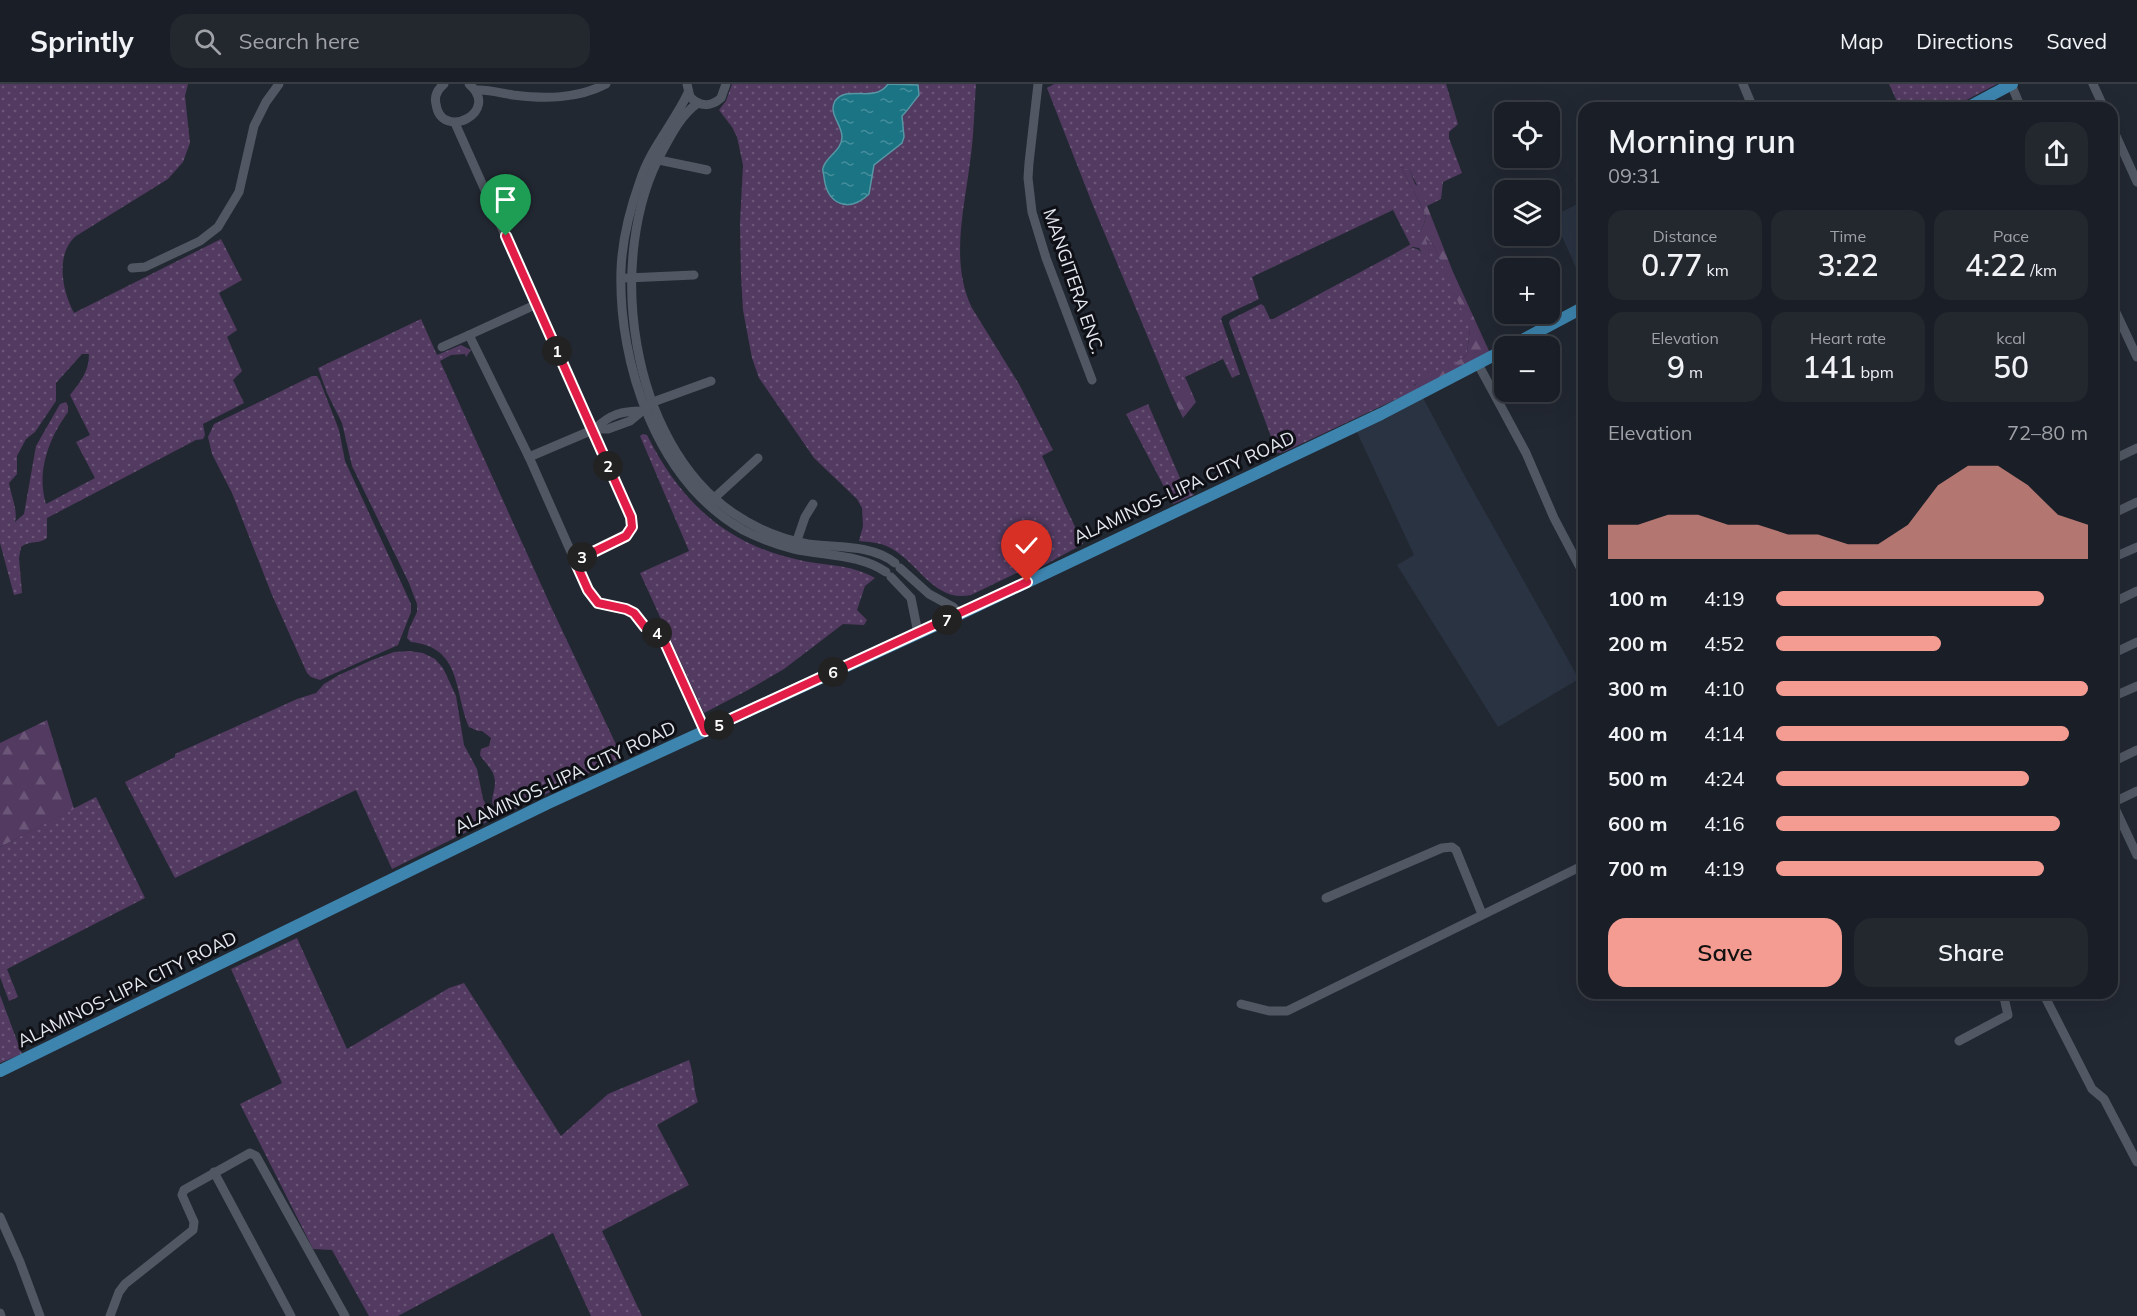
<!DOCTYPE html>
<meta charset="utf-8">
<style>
body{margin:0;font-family:Mulish,sans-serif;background:#23272e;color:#f1f3f6;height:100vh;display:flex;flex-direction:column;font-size:22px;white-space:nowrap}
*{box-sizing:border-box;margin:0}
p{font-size:20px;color:#9fa2a7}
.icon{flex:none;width:33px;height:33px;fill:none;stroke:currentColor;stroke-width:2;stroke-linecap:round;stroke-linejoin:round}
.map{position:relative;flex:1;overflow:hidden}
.side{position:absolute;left:1578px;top:18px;width:540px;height:897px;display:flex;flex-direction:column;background:#1a1e26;border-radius:18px;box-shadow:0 6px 24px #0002,0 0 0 2px #383c43}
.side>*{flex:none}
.buttons{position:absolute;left:1494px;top:18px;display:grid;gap:12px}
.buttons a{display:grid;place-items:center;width:66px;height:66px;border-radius:12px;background:#1a1e26;box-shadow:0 6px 24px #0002,0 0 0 2px #383c43;font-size:30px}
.pin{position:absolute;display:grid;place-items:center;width:51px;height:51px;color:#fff;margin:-62px -26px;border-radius:50% 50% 50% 0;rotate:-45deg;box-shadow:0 0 6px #0007}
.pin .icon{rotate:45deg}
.km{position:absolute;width:30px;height:30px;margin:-15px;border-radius:50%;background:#222;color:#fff;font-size:16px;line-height:30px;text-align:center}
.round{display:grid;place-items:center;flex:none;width:63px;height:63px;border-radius:18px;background:#23272e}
.headline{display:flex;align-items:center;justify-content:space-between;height:102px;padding:0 30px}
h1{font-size:33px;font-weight:600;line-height:45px}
.metrics{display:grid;grid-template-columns:repeat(3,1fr);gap:9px;height:102px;padding:6px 30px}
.metrics div{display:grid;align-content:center;border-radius:15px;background:#23272e;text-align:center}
.metrics b{font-size:30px;font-weight:600}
.metrics small{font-size:16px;font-weight:400}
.metrics p{font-size:16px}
.chart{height:168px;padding:12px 30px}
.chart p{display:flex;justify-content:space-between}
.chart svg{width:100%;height:108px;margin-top:6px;fill:#f59c92;opacity:.7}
.button{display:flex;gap:12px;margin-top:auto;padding:12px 30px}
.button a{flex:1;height:69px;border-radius:18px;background:#f59c92;color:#111;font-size:24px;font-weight:600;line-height:69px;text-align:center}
.button a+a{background:#23272e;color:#f1f3f6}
ul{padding:0 30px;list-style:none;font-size:20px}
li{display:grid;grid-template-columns:96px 72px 1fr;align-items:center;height:45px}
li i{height:15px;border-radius:8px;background:#f59c92}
header{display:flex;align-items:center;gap:36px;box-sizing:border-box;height:84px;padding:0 30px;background:#1a1e26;border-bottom:2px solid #383c43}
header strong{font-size:28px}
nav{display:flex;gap:33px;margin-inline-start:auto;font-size:21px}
.search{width:420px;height:54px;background:#23272e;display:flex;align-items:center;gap:15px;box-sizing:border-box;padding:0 21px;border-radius:18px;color:#9fa2a7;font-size:22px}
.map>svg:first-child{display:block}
.built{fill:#2a3342}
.grass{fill:url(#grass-dots);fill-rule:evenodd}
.forest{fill:url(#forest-firs)}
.water{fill:url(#water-ripples);stroke:#5797a4;stroke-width:1.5}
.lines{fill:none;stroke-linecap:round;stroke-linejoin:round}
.minor{stroke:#515863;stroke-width:9}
.major{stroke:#3d85af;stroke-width:12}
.route-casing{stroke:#fff;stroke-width:12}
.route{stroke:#e11d48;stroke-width:8}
.labels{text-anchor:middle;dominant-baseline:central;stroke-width:6;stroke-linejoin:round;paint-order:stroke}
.street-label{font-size:18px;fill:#e4e8ef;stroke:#0e1015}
</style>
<header>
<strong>Sprintly</strong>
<div class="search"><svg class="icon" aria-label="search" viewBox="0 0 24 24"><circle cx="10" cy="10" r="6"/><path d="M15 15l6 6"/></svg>Search here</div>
<nav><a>Map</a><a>Directions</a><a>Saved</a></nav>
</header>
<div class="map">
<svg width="2137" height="1232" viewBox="0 0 2137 1232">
<defs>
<pattern id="grass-dots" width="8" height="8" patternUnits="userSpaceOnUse" patternTransform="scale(1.5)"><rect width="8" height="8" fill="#523a61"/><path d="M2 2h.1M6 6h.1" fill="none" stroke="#6b5678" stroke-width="1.8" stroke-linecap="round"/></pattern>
<pattern id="forest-firs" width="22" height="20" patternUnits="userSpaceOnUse" patternTransform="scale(1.5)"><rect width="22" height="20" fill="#523a61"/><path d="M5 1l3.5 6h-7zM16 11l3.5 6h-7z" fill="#6b5678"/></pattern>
<pattern id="water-ripples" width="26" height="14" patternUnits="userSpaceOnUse" patternTransform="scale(1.5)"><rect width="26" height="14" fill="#1a7484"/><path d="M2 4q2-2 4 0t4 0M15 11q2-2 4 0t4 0" fill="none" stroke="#468e9c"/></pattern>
</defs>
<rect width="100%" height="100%" fill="#222832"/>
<g class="built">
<path d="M 1584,117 L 1584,202 L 1553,132 Z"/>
<path d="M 1422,312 L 1467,396 L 1579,595 L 1498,643 L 1397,481 L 1414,471 L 1356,346 Z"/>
</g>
<g class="grass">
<path d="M 0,0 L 188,0 L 185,12 L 190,59 L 183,78 L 168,95 L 76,152 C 55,170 62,207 74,229 L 221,155 L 242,196 L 219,209 L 237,246 L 227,253 L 242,287 L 233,296 L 244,319 L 203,340 L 205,351 L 203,355 L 196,356 L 47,434 L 47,454 C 40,460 30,456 21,463 L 19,474 L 22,509 L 14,511 L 0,459 ZM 82,270 L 89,270 C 89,288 80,298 70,311 L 90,351 L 76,358 L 95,394 L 46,420 C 36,388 49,354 68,328 L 68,322 L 66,318 L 60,320 L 36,362 L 24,430 L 15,438 C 18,426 11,412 9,399 L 17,390 L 17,372 L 26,355 L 35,348 L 56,317 L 56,299 Z"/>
<path d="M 732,0 L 976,0 C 974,26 974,53 970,78 C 964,126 950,179 972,224 L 1019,300 L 1053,366 L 1042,372 L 1083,460 L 1041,483 L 1033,481 L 971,511 C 936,519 919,481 894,466 C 884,459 871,458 859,457 L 863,442 L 862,424 L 857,415 L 814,374 L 759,294 L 752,274 L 743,226 L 741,192 L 740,139 L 743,81 L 737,53 L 732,43 L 719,26 L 726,17 Z"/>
<path d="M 1054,0 L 1446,0 L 1458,40 L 1449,48 L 1449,54 L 1462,89 L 1443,98 L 1441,115 L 1427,122 C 1422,109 1415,99 1410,86 L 1401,83 L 1425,129 C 1427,140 1419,145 1419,156 L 1411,162 L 1393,126 L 1252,193 L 1259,215 L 1223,232 L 1221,235 L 1240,290 L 1232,294 L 1223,275 L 1185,293 L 1182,293 L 1180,308 L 1172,311 L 1092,119 L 1047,4 Z"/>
<path d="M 1889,0 L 1997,0 L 1951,24 L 1900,24 Z"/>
<path d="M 1426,155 L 1433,160 L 1467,235 L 1470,245 L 1467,270 C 1452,285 1431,289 1414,301 L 1416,306 L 1284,368 L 1277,369 L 1229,239 L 1230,236 L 1261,220 L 1264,222 L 1270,235 L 1273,235 L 1394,170 L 1396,172 C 1414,160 1417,162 1430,177 Z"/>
<path d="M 421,235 L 437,271 L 461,261 L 471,266 L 466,273 L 465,270 L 451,271 L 440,277 L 553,527 L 622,673 L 503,731 C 482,719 499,709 494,692 C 492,684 484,678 480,671 L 481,665 L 489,662 L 491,654 L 482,647 L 478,647 L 469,643 C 454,608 462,563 411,558 L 407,554 L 409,545 L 417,528 L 417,520 L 409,499 L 352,382 L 342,339 L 327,309 L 318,284 Z"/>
<path d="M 312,292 L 317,292 L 320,297 L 339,346 L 345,377 L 411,520 L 411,528 L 398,561 L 320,596 L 311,593 L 307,589 L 272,511 L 232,409 L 212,370 L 208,353 L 214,340 Z"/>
<path d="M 1148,320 L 1180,394 L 1194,411 L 1173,420 L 1126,330 Z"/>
<path d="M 643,350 L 647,351 C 680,417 725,460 799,476 C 826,482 851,480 875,494 L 865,502 L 857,526 L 867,536 L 864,541 L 843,540 L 784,585 L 748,606 L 704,629 L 640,489 L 689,467 L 640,352 Z"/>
<path d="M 409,567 L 423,569 L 435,575 L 443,584 L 456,612 L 464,661 L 477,685 L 483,715 L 493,735 L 392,785 L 356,706 L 175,794 L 125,698 L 175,673 L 175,670 L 297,615 L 316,609 L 324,600 L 339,591 L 372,576 L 394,568 Z"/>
<path d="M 96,713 L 145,814 L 7,885 L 18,913 L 9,917 L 0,893 L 0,763 Z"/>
<path d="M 297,854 L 347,965 L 449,904 L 464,899 L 561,1052 L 608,1010 L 689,976 C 694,990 693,1004 698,1018 L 657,1041 L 689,1101 L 602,1147 L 642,1232 L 591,1232 L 553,1149 L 398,1232 L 369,1232 L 332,1166 L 313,1165 L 240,1020 L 282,999 L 231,885 Z"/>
<path d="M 0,911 L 22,970 L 0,979 Z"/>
</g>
<g class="forest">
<path d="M 1401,83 L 1410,86 L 1415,100 L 1420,104 L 1453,188 L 1490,269 L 1416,306 L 1413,303 C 1427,287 1452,285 1467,270 L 1470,245 L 1433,160 L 1426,155 L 1431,177 L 1427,177 L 1419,164 L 1413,163 L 1396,172 L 1394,170 L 1418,156 C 1419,146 1427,140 1425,129 Z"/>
<path d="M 1182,293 L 1185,293 L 1196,318 L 1183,334 L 1172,311 L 1179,308 Z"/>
<path d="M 47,636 L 74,725 L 0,763 L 0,659 Z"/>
</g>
<path class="water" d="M 888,0 L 918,1 L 919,11 C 913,18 909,25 902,32 L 904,53 L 902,59 L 874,81 L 869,110 C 848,130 827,120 824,93 C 824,91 822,86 823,84 C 826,72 842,67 842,53 C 842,40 828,30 835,17 C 848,0 874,20 888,0 Z"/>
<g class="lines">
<g class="minor">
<path d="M 444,0 C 438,5 434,12 436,20 C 441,58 502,28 469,0"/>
<path d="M 687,0 L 690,13 C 700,23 711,23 721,14 L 726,0"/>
<path d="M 1038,0 L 1029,79 L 1028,94 L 1032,128 L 1046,174 L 1092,296"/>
<path d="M 1743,0 L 1753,24"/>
<path d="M 2011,0 L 2021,24"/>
<path d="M 2093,0 L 2104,24"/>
<path d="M 476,6 C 488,5 500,9 513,11 C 545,15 577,15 606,0"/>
<path d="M 688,9 C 674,39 650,65 640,97 C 630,125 622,156 621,186 C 618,280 657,397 743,446 C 759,454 777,461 794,465 C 825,472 860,470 886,488"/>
<path d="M 698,19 C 682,30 672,49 663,66 C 604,172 629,358 733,429 C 755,444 781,455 808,460 C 836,464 872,460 895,479"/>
<path d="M 455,39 L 631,433 L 632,443 L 626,452 L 575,477 L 529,373"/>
<path d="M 2112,43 L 2137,98"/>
<path d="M 654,75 L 707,86"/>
<path d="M 132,184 L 145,183 L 200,157 L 218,143 L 239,108 L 254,42 L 266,18 L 279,0"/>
<path d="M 627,194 L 694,191"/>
<path d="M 537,220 L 469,251 L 529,373 L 595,345 L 608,345 L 630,337 L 653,318 L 711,297"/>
<path d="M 2112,220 L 2137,273"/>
<path d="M 442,263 L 469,251"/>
<path d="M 1478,280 L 1526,369 L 1554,434 L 1584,491"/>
<path d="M 595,345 C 610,330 622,327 642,327"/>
<path d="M 2112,376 L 2137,364"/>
<path d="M 711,417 L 758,374"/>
<path d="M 2112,430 L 2137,418"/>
<path d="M 795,462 L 805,433 L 813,420"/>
<path d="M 2112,474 L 2137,463"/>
<path d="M 575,477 L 593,515 L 603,521 L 626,525 L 634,529 L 645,543 L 662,552 L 705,647"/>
<path d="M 900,484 L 929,510 L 953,523 L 960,530"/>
<path d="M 891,493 L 911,514 L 918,549"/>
<path d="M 2112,519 L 2137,507"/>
<path d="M 2112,570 L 2137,558"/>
<path d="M 2112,613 L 2137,602"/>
<path d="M 2112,678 L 2137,666"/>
<path d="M 2112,718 L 2137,771"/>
<path d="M 2112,719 L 2137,707"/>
<path d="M 1326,814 L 1442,764 L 1452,763 L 1456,766 L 1482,830"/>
<path d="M 2043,909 L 2092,1005 L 2104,1015 L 2137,1078"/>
<path d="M 1241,920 L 1269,927 L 1287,927 L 1584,781"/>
<path d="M 1959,957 L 2008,931 L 2003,909"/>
<path d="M 214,1088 L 291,1232"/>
<path d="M 0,1133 L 20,1178 L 40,1232"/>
<path d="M 0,1229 L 1,1232"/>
<path d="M 110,1232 L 119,1208 L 125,1200 L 193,1146 L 194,1138 L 182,1111 L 184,1106 L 250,1069 L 256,1072 L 345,1232"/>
</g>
<g class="major">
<path d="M 1967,24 L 2012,0"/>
<path d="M 1511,262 L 1584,223"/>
<path d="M 0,987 L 546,720 L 960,530 L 1381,330 L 1504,266"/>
</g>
</g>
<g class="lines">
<g class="route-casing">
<path id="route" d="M 506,152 L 631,433 L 632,443 L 626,452 L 575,477 L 588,506 L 598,519 L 626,525 L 634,529 L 645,543 L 662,552 L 705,647 L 1027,498"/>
</g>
<use href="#route" class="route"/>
</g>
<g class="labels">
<g class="street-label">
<text transform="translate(1074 197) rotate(71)">MANGITERA ENC.</text>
<text transform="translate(1184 403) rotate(-25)">ALAMINOS-LIPA CITY ROAD</text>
<text transform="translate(565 693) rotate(-25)">ALAMINOS-LIPA CITY ROAD</text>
<text transform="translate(127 905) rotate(-26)">ALAMINOS-LIPA CITY ROAD</text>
</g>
</g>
</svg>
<div class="buttons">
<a><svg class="icon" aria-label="locate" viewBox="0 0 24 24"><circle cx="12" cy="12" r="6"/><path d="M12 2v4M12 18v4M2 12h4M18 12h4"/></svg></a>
<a><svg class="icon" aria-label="layers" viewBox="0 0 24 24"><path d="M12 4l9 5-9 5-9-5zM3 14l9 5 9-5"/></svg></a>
<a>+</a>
<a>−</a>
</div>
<div class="pin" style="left:506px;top:152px;background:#1e9e55"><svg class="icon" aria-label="arrive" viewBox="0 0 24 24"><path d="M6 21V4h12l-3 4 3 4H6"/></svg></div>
<div class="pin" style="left:1027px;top:498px;background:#d93025"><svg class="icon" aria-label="check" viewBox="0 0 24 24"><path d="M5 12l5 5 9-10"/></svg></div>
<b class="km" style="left:557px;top:267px">1</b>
<b class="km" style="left:608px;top:382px">2</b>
<b class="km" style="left:582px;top:473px">3</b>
<b class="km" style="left:657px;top:549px">4</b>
<b class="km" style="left:719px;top:641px">5</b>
<b class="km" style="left:833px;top:588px">6</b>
<b class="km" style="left:947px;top:536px">7</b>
<section class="side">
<div class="headline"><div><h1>Morning run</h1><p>09:31</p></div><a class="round"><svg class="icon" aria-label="share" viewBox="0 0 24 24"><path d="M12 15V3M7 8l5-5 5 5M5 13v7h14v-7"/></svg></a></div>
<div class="metrics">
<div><p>Distance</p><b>0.77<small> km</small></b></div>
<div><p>Time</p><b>3:22</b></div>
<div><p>Pace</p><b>4:22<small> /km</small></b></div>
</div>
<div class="metrics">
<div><p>Elevation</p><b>9<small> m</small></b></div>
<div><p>Heart rate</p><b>141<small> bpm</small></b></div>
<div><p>kcal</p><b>50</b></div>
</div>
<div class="chart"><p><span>Elevation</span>72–80 m</p>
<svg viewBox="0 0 160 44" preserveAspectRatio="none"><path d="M0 44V30L10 30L20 26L30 26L40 30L50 30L60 34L70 34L80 38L90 38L100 30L110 14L120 6L130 6L140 14L150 26L160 30V44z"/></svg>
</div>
<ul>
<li><b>100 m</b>4:19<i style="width:86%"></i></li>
<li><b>200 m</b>4:52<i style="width:53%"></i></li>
<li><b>300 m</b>4:10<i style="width:100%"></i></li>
<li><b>400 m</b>4:14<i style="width:94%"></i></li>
<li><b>500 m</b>4:24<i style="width:81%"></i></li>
<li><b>600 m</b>4:16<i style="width:91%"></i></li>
<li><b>700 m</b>4:19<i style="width:86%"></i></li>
</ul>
<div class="button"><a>Save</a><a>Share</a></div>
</section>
</div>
